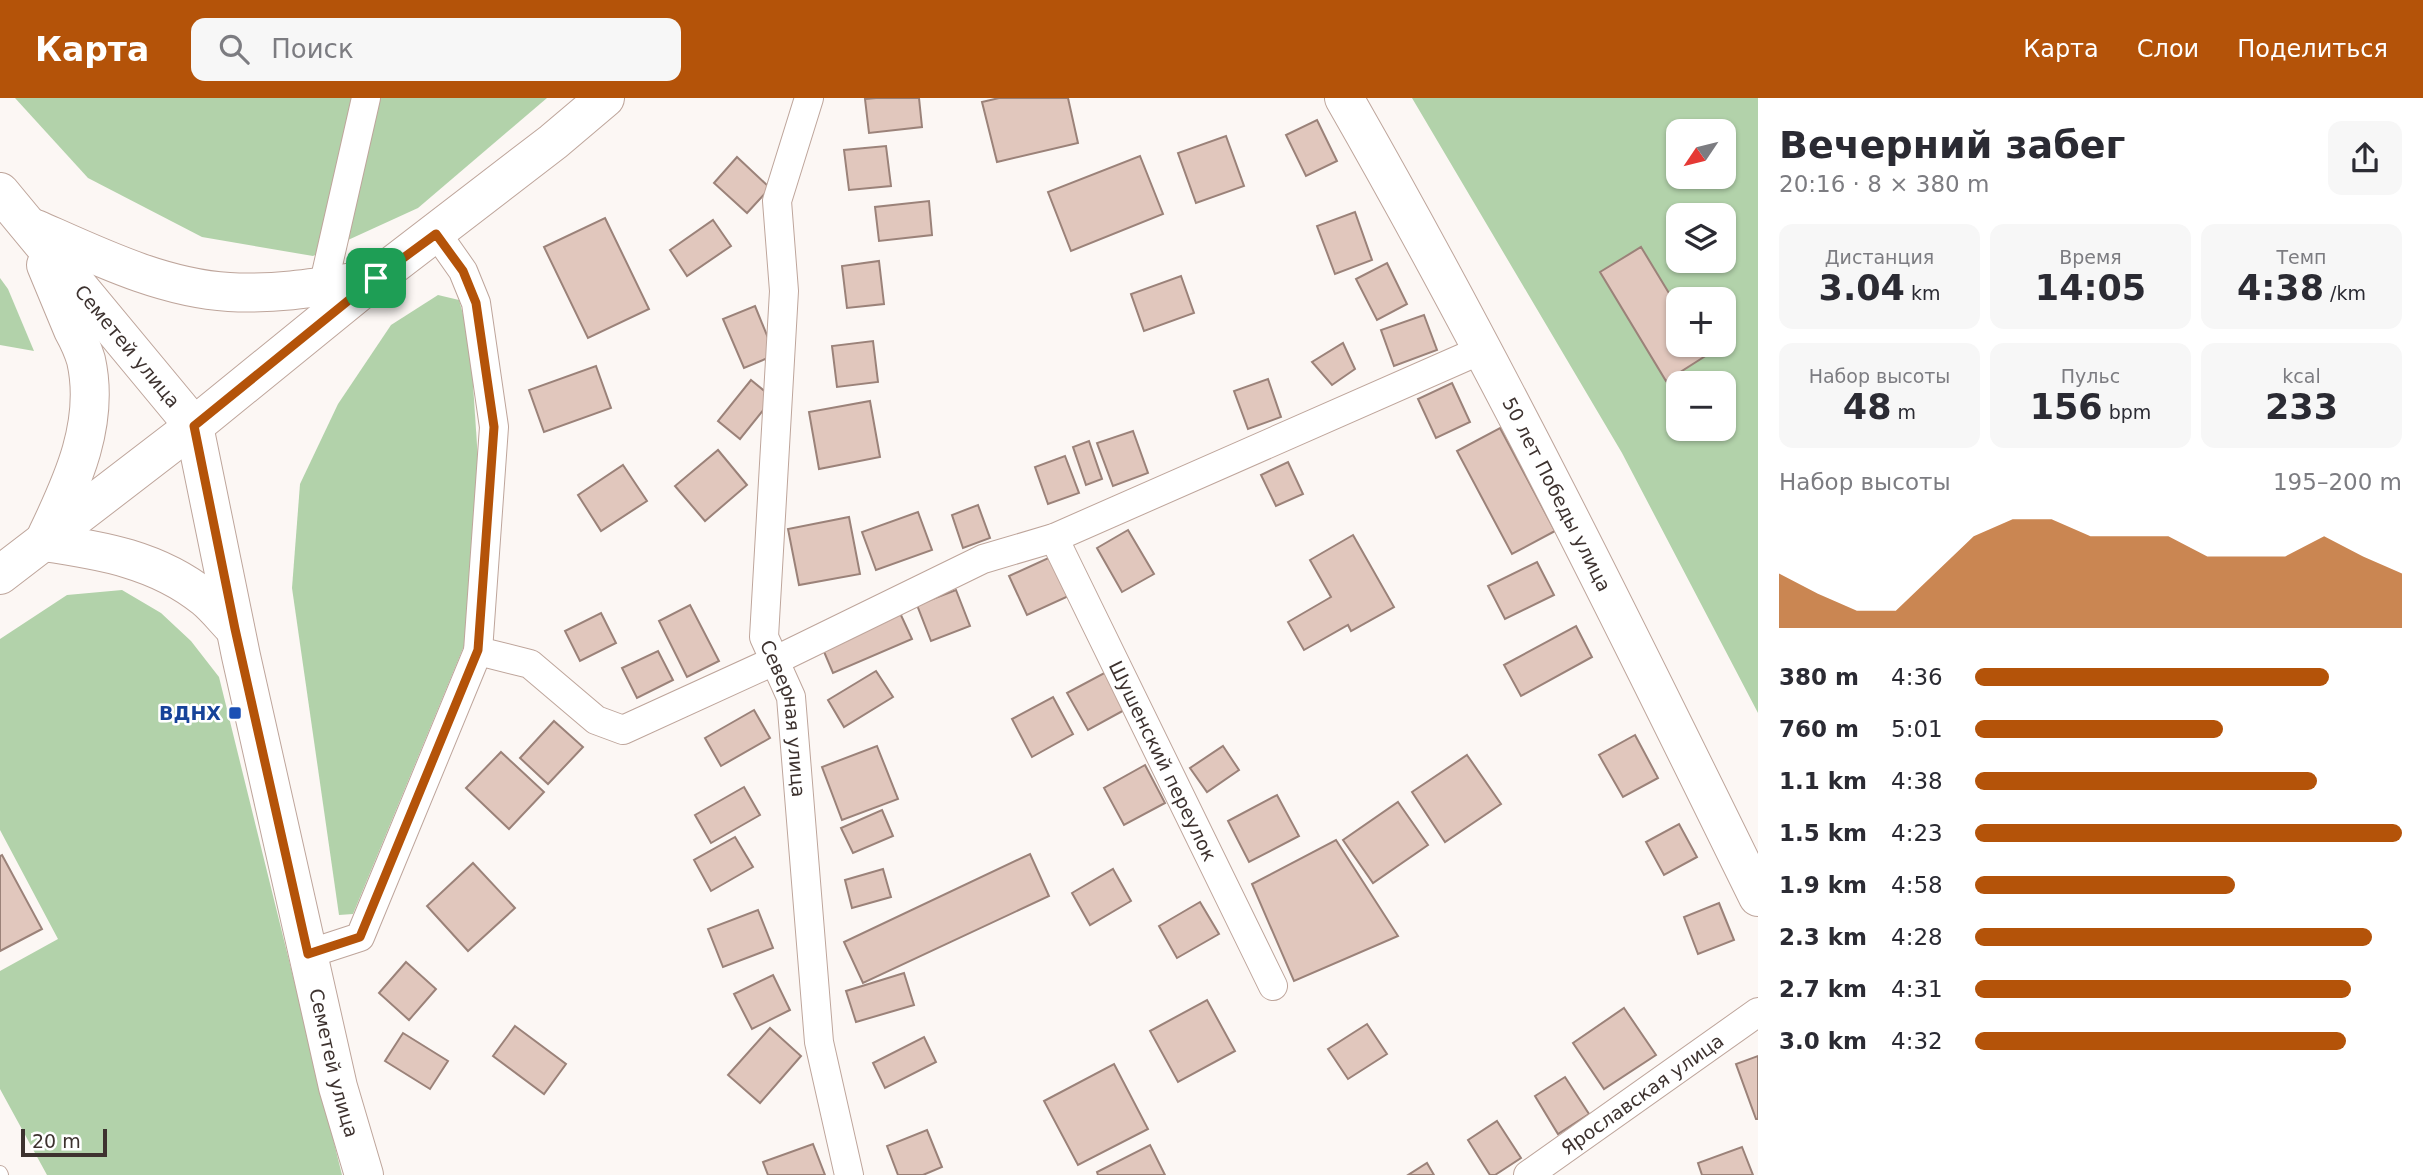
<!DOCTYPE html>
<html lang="ru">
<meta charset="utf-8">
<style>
body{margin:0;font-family:"DejaVu Sans",sans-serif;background:#f7f7f7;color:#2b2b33;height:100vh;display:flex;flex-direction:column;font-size:26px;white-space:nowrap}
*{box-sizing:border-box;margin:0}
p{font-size:23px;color:#7c7c81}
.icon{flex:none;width:38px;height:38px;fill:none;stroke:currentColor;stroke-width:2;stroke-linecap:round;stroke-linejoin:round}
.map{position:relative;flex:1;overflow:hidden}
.panel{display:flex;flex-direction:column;background:#fff;width:665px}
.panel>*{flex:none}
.needle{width:46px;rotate:235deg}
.controls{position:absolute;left:1666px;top:21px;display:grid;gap:14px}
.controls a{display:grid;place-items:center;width:70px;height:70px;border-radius:14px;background:#fff;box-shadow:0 2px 5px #0004;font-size:35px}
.scale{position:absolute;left:21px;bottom:18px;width:86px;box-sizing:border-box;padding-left:7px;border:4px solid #3d322f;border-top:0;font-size:19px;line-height:24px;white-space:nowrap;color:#3d322f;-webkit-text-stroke:5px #fff;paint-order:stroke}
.pin{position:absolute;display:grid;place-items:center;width:60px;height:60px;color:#fff;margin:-30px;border-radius:14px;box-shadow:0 4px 10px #0006}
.round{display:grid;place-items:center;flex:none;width:74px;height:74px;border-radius:14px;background:#f7f7f7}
.headline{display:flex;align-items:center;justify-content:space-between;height:119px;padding:0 21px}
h1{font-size:38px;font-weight:700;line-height:52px}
.metrics{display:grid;grid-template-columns:repeat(3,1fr);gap:10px;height:119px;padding:7px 21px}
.metrics div{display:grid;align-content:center;border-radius:14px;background:#f7f7f7;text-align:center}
.metrics b{font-size:35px;font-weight:700}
.metrics small{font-size:19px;font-weight:400}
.metrics p{font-size:19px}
.chart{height:196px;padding:14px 21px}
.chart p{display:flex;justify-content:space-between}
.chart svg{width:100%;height:126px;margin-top:7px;fill:#b45309;opacity:.7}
ul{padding:0 21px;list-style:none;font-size:23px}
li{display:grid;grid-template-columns:112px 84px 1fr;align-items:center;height:52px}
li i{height:18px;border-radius:9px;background:#b45309}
header{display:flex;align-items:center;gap:42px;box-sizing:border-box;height:98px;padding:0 35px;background:#b45309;color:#fff}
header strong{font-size:33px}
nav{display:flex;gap:38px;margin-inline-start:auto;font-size:24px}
.search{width:490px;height:63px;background:#f7f7f7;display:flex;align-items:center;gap:18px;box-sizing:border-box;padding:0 24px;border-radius:14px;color:#7c7c81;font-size:26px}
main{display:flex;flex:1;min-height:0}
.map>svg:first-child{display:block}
.green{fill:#b2d2aa;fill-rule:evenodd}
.building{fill:#e1c7bd;stroke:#9b8279;stroke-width:2}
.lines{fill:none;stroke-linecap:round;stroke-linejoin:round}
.lane-casing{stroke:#bea59b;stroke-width:16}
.street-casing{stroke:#bea59b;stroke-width:30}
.secondary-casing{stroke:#bea59b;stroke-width:40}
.lane{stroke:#fff;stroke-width:14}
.street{stroke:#fff;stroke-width:28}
.secondary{stroke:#fff;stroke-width:38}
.route-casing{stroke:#fff;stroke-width:14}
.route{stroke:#b45309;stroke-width:9}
.transit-dot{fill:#1a4fb4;stroke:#fff;stroke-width:2.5}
.labels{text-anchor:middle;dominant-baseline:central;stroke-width:5;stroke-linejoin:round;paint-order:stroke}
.street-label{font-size:19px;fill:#3d322f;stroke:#fff}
.transit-label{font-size:19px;font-weight:bold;fill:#164399;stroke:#fff;text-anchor:end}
</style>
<header>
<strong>Карта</strong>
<div class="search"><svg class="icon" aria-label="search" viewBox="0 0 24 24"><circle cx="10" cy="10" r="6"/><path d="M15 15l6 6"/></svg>Поиск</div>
<nav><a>Карта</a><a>Слои</a><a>Поделиться</a></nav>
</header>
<main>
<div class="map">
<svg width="1758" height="1077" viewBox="0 0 1758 1077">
<rect width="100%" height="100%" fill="#fcf7f4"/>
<g class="green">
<path d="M 15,0 L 547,0 L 418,110 L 313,158 L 202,139 L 88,80 Z"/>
<path d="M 1412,0 L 1758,0 L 1758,615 L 1622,355 ZM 1678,33 L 1724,33 L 1724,79 L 1678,79 ZM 1678,117 L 1724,117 L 1724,163 L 1678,163 ZM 1678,201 L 1724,201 L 1724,247 L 1678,247 ZM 1678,285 L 1724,285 L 1724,331 L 1678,331 Z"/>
<path d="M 0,180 L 8,191 L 34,253 L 0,247 Z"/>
<path d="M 438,197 L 459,202 L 470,241 L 480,392 L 466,543 L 353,816 L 339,817 L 292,490 L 300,386 L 338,306 L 391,227 Z"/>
<path d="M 122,492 L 161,515 L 191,543 L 219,579 L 342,1077 L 47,1077 L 0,991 L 0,873 L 58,841 L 0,732 L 0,541 L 67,497 Z"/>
</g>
<g class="building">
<path d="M 876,0 L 919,0 L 922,29 L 869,35 L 865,1 Z"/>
<path d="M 999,0 L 1068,0 L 1078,45 L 997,64 L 982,4 Z"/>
<path d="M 1317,22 L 1337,63 L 1306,78 L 1286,37 Z"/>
<path d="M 1226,38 L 1244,88 L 1196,105 L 1178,55 Z"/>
<path d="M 886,48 L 891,88 L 849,92 L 844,52 Z"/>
<path d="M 1140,58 L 1163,116 L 1071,153 L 1048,94 Z"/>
<path d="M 737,59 L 770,90 L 747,115 L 714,85 Z"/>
<path d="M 929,103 L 932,137 L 879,143 L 875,109 Z"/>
<path d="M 1355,114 L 1372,162 L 1335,176 L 1317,128 Z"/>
<path d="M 605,120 L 649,211 L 588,240 L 544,149 Z"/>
<path d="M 713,122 L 731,148 L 687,178 L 670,152 Z"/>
<path d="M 1641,149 L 1678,210 L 1678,247 L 1701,247 L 1707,257 L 1666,283 L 1600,174 Z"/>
<path d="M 879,163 L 884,206 L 847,210 L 842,168 Z"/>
<path d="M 1387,165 L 1407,206 L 1377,222 L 1356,181 Z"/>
<path d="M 1181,178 L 1194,215 L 1144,233 L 1131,196 Z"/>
<path d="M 755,208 L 775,257 L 744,270 L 723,221 Z"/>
<path d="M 1424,217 L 1437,252 L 1394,268 L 1381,232 Z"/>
<path d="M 873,243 L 878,284 L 837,289 L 832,248 Z"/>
<path d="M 1343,245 L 1355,271 L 1332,287 L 1312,264 Z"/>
<path d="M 596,268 L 611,310 L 544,334 L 529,292 Z"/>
<path d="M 1268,281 L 1281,319 L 1248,331 L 1234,293 Z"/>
<path d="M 751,282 L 773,300 L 740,341 L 718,323 Z"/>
<path d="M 1452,285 L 1470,324 L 1436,340 L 1418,301 Z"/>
<path d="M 870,303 L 880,359 L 819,371 L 809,314 Z"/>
<path d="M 1500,330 L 1555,433 L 1512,456 L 1457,353 Z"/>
<path d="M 1133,333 L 1148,375 L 1113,388 L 1097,345 Z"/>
<path d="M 1089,343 L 1102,381 L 1086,387 L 1073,349 Z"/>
<path d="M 718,352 L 747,387 L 705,423 L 675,388 Z"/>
<path d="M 1065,358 L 1079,395 L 1048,406 L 1035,369 Z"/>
<path d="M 1288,364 L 1303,396 L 1276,408 L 1261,377 Z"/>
<path d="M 623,367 L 647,403 L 601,433 L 578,397 Z"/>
<path d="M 978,407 L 990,440 L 963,450 L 952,417 Z"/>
<path d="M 918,414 L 932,452 L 876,472 L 862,434 Z"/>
<path d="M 849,419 L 860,476 L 799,487 L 788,431 Z"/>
<path d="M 1128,432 L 1154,476 L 1122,494 L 1097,450 Z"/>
<path d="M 1353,437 L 1394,509 L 1351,533 L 1348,527 L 1304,552 L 1288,524 L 1331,499 L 1310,462 Z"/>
<path d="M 1055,457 L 1073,496 L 1027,517 L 1009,478 Z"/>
<path d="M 1537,464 L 1554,497 L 1505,521 L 1488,488 Z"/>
<path d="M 956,492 L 970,528 L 931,543 L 917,507 Z"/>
<path d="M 690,507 L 719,563 L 687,579 L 659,523 Z"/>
<path d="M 601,515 L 616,545 L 580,563 L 565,533 Z"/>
<path d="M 900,515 L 912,541 L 833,575 L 822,549 Z"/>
<path d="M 1576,528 L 1592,559 L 1521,598 L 1504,567 Z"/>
<path d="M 658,553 L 673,582 L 637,600 L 622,570 Z"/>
<path d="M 876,573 L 893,599 L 844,629 L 828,602 Z"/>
<path d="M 1108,573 L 1128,610 L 1088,632 L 1067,595 Z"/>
<path d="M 1053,599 L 1073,636 L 1032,659 L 1012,621 Z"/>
<path d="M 754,612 L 770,640 L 721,668 L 705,640 Z"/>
<path d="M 554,623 L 583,649 L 548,686 L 520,660 Z"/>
<path d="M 1635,637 L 1658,680 L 1623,699 L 1599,657 Z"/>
<path d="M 877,648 L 898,701 L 842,722 L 822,669 Z"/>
<path d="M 1223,648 L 1239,672 L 1207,694 L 1190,670 Z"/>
<path d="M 501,654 L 544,694 L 509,731 L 466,690 Z"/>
<path d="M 1467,657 L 1501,706 L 1445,744 L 1412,694 Z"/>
<path d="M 1145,667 L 1165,705 L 1124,727 L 1104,690 Z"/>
<path d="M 744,689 L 760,717 L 711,745 L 695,717 Z"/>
<path d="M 1277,697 L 1299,738 L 1249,764 L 1228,723 Z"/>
<path d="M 1398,704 L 1428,747 L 1373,785 L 1343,742 Z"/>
<path d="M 882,712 L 893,738 L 853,755 L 841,730 Z"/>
<path d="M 1679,726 L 1697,759 L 1664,777 L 1646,744 Z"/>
<path d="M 735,739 L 753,769 L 711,793 L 694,762 Z"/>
<path d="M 1336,742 L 1398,838 L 1294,883 L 1252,786 Z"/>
<path d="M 1030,756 L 1049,798 L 863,885 L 844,844 Z"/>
<path d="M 2,757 L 42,831 L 0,853 L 0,758 Z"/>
<path d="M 473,765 L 515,810 L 468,853 L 427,808 Z"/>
<path d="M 883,771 L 891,799 L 852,810 L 845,782 Z"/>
<path d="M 1113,771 L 1131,803 L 1090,827 L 1072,795 Z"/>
<path d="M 1200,804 L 1219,836 L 1177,860 L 1159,828 Z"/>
<path d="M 1719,805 L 1734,842 L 1698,856 L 1684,819 Z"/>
<path d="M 758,812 L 773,850 L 723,869 L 708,831 Z"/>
<path d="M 406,864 L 436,891 L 409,922 L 379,895 Z"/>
<path d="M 904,875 L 914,907 L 856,924 L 846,893 Z"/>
<path d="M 773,877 L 790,912 L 752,931 L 734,896 Z"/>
<path d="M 1207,902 L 1235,953 L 1178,984 L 1150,933 Z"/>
<path d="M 1624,910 L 1656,957 L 1604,991 L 1573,945 Z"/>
<path d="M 1367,926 L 1387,956 L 1348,981 L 1328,951 Z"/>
<path d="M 515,928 L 566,966 L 544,996 L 493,958 Z"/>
<path d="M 770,930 L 801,958 L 760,1005 L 728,977 Z"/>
<path d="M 403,935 L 448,963 L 430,991 L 385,963 Z"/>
<path d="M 924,939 L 936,964 L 885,990 L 873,965 Z"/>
<path d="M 1758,958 L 1758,1021 L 1756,1021 L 1736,966 Z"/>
<path d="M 1114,966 L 1148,1031 L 1078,1067 L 1044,1003 Z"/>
<path d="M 1565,979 L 1589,1016 L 1558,1036 L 1535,998 Z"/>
<path d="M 1497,1023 L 1521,1060 L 1495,1077 L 1490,1077 L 1468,1042 Z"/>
<path d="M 927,1032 L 942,1069 L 923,1077 L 898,1077 L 887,1048 Z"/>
<path d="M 813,1046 L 825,1077 L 768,1077 L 763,1064 Z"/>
<path d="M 1150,1047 L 1165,1077 L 1098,1077 L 1097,1074 Z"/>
<path d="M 1742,1049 L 1753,1077 L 1702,1077 L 1698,1065 Z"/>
<path d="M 1427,1065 L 1434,1077 L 1408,1077 Z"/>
</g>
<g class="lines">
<g class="lane-casing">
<path id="lane" d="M 0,1075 L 1,1077"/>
</g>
<g class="street-casing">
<g id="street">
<path id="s1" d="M 809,0 L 777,103 L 784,193 L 764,539 L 791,599 L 819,944 L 849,1077"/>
<path d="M 323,189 L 366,0"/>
<path id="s2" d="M 1054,440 L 1273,888"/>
<path d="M 478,553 L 530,566 L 596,622 L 623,632 L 774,563 L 983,461 L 1054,440 L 1481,252"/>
<path d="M 308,856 L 360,839 L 478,553 L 494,329 L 476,205 L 463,173 L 437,136"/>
<path id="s3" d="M 1528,1077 L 1758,914"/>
</g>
</g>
<g class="secondary-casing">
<g id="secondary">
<path id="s4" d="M 1344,0 C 1493,260 1626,530 1758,799"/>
<path id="s5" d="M 0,94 L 194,328 L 241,558 L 308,856 L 338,989 L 364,1077"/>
<path d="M 36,131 C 97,158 162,190 229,194 C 278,197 326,188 374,181"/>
<path d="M 46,167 C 55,189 64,210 73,232 C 78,241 83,252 86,262 C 100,324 73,383 47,437"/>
<path d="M 43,444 C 101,452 158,462 205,500 C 216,509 225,521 235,531"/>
<path d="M 0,477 L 194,328 L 376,180 L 553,44 L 605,0"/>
</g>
</g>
<use href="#lane" class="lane"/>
<use href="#street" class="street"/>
<use href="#secondary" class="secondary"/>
</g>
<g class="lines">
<g class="route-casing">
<path id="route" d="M 436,136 L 463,173 L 476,205 L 494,329 L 478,552 L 360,839 L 308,856 L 235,531 L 194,328 L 376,180 Z"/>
</g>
<use href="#route" class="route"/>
</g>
<rect class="transit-dot" x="228" y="608" width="14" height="14" rx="3.5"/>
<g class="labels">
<g class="street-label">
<text stroke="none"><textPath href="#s5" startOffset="200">Семетей улица</textPath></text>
<text stroke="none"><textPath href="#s4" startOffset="450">50 лет Победы улица</textPath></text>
<text stroke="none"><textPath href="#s1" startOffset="630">Северная улица</textPath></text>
<text stroke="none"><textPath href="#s2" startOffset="248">Шушенский переулок</textPath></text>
<text stroke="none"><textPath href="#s5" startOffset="956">Семетей улица</textPath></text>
<text stroke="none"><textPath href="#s3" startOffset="140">Ярославская улица</textPath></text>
</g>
<g class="transit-label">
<text x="221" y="615">ВДНХ</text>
</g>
</g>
</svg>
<div class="controls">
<a><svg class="needle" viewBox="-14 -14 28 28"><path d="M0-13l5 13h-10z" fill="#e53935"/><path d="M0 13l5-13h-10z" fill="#7c7c81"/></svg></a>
<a><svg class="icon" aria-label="layers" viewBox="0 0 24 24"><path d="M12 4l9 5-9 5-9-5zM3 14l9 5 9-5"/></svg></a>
<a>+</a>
<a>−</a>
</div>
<div class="scale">20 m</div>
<div class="pin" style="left:376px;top:180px;background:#1e9e55"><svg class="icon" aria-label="arrive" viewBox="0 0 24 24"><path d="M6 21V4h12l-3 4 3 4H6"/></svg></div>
</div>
<section class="panel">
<div class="headline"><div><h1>Вечерний забег</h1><p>20:16 · 8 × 380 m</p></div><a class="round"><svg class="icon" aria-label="share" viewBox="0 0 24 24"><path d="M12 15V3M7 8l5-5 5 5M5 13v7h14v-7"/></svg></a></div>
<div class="metrics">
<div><p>Дистанция</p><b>3.04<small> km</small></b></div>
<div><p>Время</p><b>14:05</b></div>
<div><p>Темп</p><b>4:38<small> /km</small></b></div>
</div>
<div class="metrics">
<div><p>Набор высоты</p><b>48<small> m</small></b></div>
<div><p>Пульс</p><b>156<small> bpm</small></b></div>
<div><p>kcal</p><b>233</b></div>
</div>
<div class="chart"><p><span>Набор высоты</span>195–200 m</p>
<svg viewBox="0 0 160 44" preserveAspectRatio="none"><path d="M0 44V25L10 32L20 38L30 38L40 25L50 12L60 6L70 6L80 12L90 12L100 12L110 19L120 19L130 19L140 12L150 19L160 25V44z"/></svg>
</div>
<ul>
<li><b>380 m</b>4:36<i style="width:83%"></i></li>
<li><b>760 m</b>5:01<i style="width:58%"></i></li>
<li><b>1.1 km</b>4:38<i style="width:80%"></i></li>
<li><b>1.5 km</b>4:23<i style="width:100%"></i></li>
<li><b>1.9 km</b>4:58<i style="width:61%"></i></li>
<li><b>2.3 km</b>4:28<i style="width:93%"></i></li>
<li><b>2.7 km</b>4:31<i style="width:88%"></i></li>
<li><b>3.0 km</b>4:32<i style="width:87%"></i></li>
</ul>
</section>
</main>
